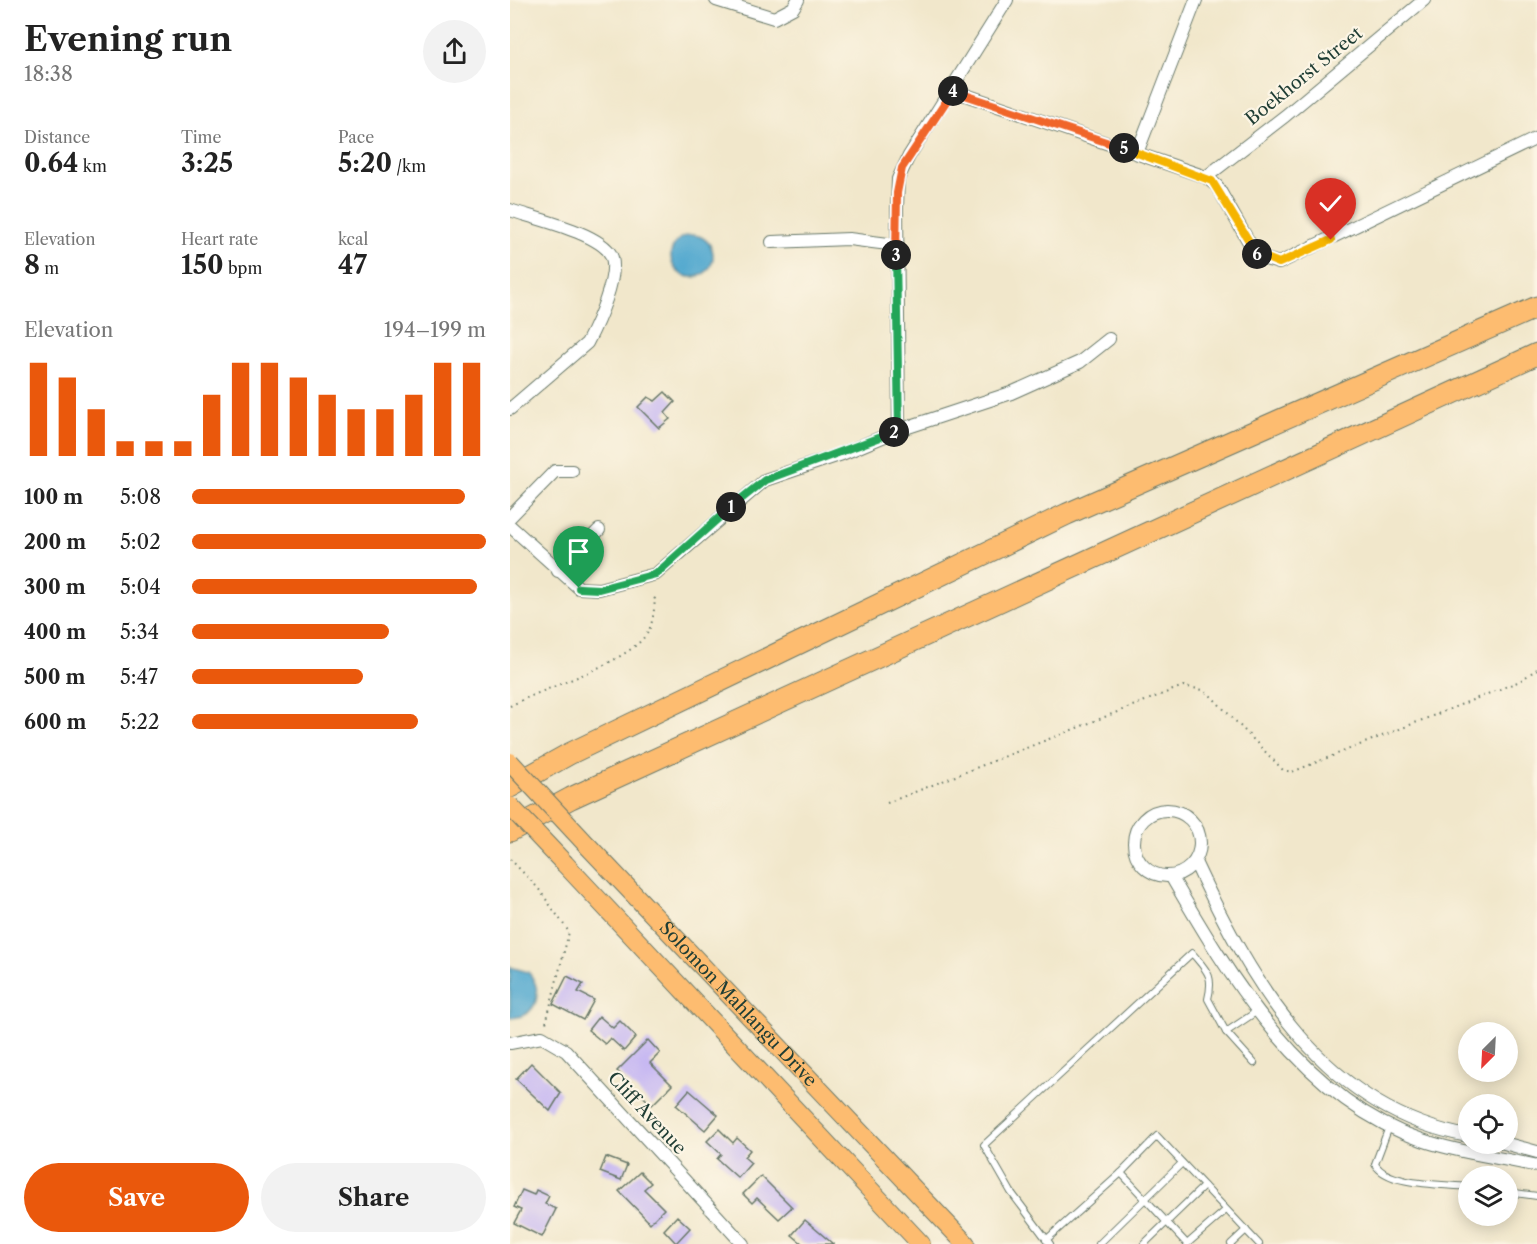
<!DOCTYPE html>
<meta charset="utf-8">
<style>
body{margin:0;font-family:"Libre Caslon Text",serif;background:#f2f2f2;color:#222;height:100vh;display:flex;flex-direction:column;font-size:22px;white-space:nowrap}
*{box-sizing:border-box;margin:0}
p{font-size:20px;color:#767676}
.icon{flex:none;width:33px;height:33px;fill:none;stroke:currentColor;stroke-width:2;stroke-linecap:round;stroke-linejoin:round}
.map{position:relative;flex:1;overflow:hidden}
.side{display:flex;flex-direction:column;background:#fff;width:510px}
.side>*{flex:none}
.needle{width:39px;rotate:204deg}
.controls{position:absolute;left:948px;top:1022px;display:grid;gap:12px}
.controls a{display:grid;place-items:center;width:60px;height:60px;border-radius:50%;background:#fff;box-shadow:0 3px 15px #0003;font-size:30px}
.pin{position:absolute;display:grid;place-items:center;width:51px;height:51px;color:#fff;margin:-62px -26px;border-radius:50% 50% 50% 0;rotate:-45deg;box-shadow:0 0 6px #0007}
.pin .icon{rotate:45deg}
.km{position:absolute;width:30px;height:30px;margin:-15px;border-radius:50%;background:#222;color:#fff;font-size:16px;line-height:30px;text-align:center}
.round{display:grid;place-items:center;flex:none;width:63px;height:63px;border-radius:32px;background:#f2f2f2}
.headline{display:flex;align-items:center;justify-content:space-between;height:102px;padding:0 24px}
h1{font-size:33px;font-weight:800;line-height:45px}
.stats{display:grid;grid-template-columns:repeat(3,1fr);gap:9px;height:102px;padding:6px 24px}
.stats div{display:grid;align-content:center}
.stats b{font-size:26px;font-weight:800}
.stats small{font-size:16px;font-weight:400}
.stats p{font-size:16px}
.chart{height:168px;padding:12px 24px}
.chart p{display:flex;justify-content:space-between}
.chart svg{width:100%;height:108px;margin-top:6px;stroke:#ea580c;stroke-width:6}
.cta{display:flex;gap:12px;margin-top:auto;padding:12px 24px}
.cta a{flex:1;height:69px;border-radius:36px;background:#ea580c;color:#fff;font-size:24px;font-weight:800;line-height:69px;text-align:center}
.cta a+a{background:#f2f2f2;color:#222}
ul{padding:0 24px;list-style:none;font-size:20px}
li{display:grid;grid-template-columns:96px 72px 1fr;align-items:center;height:45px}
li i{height:15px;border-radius:8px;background:#ea580c}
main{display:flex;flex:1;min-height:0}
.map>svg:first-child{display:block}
.water{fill:#52a9cf;stroke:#387382;stroke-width:1.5}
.building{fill:#c3b4f3}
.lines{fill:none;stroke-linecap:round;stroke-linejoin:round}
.service-casing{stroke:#687869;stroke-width:8}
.minor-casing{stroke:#687869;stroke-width:14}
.primary-casing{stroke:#687869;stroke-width:20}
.motorway-casing{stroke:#687869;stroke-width:23}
.path{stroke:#687869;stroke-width:2;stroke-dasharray:1.5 4.5;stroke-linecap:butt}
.service{stroke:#fff;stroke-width:6}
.minor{stroke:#fff;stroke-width:12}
.primary{stroke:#fdbc70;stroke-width:18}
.motorway{stroke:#fdbc70;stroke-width:21}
.primary-bridge-casing{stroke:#687869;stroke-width:20;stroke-linecap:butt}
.primary-bridge{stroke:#fdbc70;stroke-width:18}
.split-1-casing{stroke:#fff;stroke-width:12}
.split-2-casing{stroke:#fff;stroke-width:12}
.split-3-casing{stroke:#fff;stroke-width:12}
.split-4-casing{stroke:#fff;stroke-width:12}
.split-5-casing{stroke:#fff;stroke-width:12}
.split-6-casing{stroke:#fff;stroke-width:12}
.split-7-casing{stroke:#fff;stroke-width:12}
.split-1{stroke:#22a559;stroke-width:8}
.split-2{stroke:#22a559;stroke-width:8}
.split-3{stroke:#22a559;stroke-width:8}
.split-4{stroke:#f0652b;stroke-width:8}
.split-5{stroke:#f0652b;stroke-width:8}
.split-6{stroke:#f5b400;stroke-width:8}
.split-7{stroke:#f5b400;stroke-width:8}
.labels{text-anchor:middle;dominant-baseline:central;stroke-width:4.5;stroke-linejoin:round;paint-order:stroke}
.street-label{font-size:18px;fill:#1f3d34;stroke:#fcf5e5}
</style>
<main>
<section class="side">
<div class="headline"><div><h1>Evening run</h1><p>18:38</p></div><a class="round"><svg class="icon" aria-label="share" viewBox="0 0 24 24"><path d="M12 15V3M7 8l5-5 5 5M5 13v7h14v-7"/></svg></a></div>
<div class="stats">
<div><p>Distance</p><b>0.64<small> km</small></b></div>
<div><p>Time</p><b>3:25</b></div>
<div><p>Pace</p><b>5:20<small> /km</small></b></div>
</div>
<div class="stats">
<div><p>Elevation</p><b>8<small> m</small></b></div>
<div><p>Heart rate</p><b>150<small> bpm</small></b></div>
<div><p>kcal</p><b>47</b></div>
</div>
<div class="chart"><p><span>Elevation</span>194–199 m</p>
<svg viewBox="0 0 160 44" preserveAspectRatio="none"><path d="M5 44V6M15 44V12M25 44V25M35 44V38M45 44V38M55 44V38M65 44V19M75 44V6M85 44V6M95 44V12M105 44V19M115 44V25M125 44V25M135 44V19M145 44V6M155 44V6"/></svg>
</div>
<ul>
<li><b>100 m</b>5:08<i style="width:93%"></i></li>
<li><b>200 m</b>5:02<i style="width:100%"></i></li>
<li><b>300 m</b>5:04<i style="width:97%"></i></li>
<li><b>400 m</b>5:34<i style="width:67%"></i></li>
<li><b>500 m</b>5:47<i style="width:58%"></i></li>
<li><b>600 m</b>5:22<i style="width:77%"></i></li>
</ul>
<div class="cta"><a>Save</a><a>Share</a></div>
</section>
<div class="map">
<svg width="1027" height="1244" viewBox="0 0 1027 1244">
<rect width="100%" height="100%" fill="#fcf5e5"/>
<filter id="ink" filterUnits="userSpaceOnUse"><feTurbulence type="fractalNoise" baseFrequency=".0167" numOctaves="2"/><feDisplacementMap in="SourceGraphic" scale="12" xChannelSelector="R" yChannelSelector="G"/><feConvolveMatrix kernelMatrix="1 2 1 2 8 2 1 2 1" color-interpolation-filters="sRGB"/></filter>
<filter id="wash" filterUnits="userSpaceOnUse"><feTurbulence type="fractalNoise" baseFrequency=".008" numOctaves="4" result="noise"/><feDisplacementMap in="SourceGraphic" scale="24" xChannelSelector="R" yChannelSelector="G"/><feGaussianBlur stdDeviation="1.35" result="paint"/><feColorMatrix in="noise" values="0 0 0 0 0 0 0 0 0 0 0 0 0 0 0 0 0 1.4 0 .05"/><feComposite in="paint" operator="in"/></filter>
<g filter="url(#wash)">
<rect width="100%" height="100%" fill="#f1e7cb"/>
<g class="water">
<circle cx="182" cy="256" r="21"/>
<path d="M 0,967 L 18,972 C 35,991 27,1018 0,1018 Z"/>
</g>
<g id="blocks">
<g class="building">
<path d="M 155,392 L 165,402 L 155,413 L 160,419 L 149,428 L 128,407 L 138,397 L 145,401 Z"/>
<path d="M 57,976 L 73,984 L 68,992 L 84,1000 L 73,1020 L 43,1004 Z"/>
<path d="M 89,1016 L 103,1028 L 110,1021 L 126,1037 L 114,1051 L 100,1038 L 95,1044 L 78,1030 Z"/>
<path d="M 138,1040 L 150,1053 L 140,1063 L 162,1085 L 142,1105 L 107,1071 Z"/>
<path d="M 21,1063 L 51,1093 L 40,1111 L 6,1079 Z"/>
<path d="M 179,1090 L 208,1115 L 195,1130 L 166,1105 Z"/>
<path d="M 209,1129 L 223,1143 L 227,1138 L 240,1150 L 234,1157 L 241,1163 L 228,1178 L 207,1159 L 211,1154 L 197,1141 Z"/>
<path d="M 96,1157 L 117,1165 L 111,1180 L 90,1172 Z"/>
<path d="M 130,1172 L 141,1183 L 134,1189 L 154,1209 L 140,1223 L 109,1191 Z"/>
<path d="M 251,1176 L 282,1207 L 269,1219 L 247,1198 L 242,1203 L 233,1194 Z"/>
<path d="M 12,1190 L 24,1195 L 26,1190 L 39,1196 L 35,1204 L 46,1209 L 32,1237 L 4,1223 L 11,1210 L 4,1207 Z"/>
<path d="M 167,1216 L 180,1228 L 166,1243 L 154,1230 Z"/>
<path d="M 295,1220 L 323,1244 L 293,1244 L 282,1235 Z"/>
</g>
</g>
</g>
<g filter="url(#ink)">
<use href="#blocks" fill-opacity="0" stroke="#687869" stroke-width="1.5"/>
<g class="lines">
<g class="service-casing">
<g id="service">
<path d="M 744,1063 L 716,1032 L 746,1012"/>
<path d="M 879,1127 L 865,1164 C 877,1186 934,1184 958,1187"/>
<path d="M 611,1173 L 677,1244"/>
<path d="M 998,1192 L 1027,1196"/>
<path d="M 536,1240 L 611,1173 L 647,1136 L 749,1244"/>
<path d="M 540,1244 L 501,1192 L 474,1145 L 682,953 C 697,971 704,975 698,999 L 716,1032"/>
<path d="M 589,1244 L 672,1163"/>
<path d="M 634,1244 L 694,1186"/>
<path d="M 677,1244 L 716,1210"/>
<path d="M 721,1244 L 736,1230"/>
</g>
</g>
<g class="minor-casing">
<g id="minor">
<path d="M 206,0 L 264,18 L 283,8 L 288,0"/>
<path d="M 441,90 L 696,177 L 707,186 L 744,251 L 752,258 L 769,263 L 1027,138"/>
<path d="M 627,153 L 686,0"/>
<path d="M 696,177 L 775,116 L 914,0"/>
<path d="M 0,210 C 23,218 90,233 101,255 C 110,274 87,324 77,343 L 0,409"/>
<path d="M 262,242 L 339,239 L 386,245"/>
<path d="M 389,430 L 387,208 L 388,179 L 399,156 L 497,0"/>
<path d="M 0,517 L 45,471 L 62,471"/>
<path d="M 0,526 L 69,588 L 89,589 L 146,574 L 255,480 L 332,454 L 389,430 L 501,393 L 570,362 L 599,339"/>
<path d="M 48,571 L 89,530"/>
<circle cx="657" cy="843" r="33"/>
<path d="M 685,862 C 742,984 814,1110 958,1136"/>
<path d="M 661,876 C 720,978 793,1100 912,1140 C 949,1153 989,1157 1027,1166"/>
<path d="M 0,1043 L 32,1037 L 56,1051 L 233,1244"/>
<path d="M 994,1143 L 1027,1152"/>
</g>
</g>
<g class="primary-casing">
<g id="primary">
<path id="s1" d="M 78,846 L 456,1244"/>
<path d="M 55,864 L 411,1244"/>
</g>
</g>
<g class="motorway-casing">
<g id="motorway">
<path d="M 0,787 L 59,754 L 557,514 L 1027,307"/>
<path d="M 0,831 L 61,798 L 1027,354"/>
</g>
</g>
<g class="path">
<path d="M 0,706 C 37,686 112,666 136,635 C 143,626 144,610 145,599 L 142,596"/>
<path d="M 377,803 L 673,686 L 693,690 L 701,696 L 773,770 L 782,772 L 1010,681 L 1027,669"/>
<path d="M 0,859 L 28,888 L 59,932 L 35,1027"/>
</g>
<use href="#service" class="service"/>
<use href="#minor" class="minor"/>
<use href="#primary" class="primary"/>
<use href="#motorway" class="motorway"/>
<g class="primary-bridge-casing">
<g id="primary-bridge">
<path d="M 0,762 L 78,846"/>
<path d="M 0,806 L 55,864"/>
</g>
</g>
<use href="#primary-bridge" class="primary-bridge"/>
</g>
</g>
<g class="lines" filter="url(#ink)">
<g class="split-1-casing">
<path id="split-1" d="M 69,588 L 89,589 L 146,574 L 221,507"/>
</g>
<g class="split-2-casing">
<path id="split-2" d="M 221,507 L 255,480 L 384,432"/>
</g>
<g class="split-3-casing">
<path id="split-3" d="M 384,432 L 389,430 L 386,255"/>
</g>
<g class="split-4-casing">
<path id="split-4" d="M 386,255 L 387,193 L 392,168 L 443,91"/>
</g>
<g class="split-5-casing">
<path id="split-5" d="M 443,91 L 614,148"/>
</g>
<g class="split-6-casing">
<path id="split-6" d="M 614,148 L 702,181 L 747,254"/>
</g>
<g class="split-7-casing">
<path id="split-7" d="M 747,254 L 769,263 L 821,240"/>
</g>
<use href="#split-1" class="split-1"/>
<use href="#split-2" class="split-2"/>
<use href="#split-3" class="split-3"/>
<use href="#split-4" class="split-4"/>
<use href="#split-5" class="split-5"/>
<use href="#split-6" class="split-6"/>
<use href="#split-7" class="split-7"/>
</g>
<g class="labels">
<g class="street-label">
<text transform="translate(794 76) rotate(-39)">Boekhorst Street</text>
<text stroke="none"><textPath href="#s1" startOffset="218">Solomon Mahlangu Drive</textPath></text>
<text transform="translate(137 1113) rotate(47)">Cliff Avenue</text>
</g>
</g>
</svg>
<div class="controls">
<a><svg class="needle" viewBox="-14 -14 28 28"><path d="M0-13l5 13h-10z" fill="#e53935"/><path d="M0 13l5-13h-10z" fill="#767676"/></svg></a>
<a><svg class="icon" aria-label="locate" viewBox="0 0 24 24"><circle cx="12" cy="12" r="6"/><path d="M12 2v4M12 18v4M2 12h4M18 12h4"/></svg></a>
<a><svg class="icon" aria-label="layers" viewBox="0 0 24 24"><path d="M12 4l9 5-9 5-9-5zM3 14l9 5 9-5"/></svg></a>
</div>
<div class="pin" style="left:69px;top:588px;background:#1e9e55"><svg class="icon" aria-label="arrive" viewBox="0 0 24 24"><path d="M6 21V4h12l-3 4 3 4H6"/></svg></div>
<div class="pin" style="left:821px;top:240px;background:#d93025"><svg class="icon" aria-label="check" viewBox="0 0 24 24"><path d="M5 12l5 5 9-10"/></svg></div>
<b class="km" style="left:221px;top:507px">1</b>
<b class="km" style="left:384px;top:432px">2</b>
<b class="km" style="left:386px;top:255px">3</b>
<b class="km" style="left:443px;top:91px">4</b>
<b class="km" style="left:614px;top:148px">5</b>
<b class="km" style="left:747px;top:254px">6</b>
</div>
</main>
